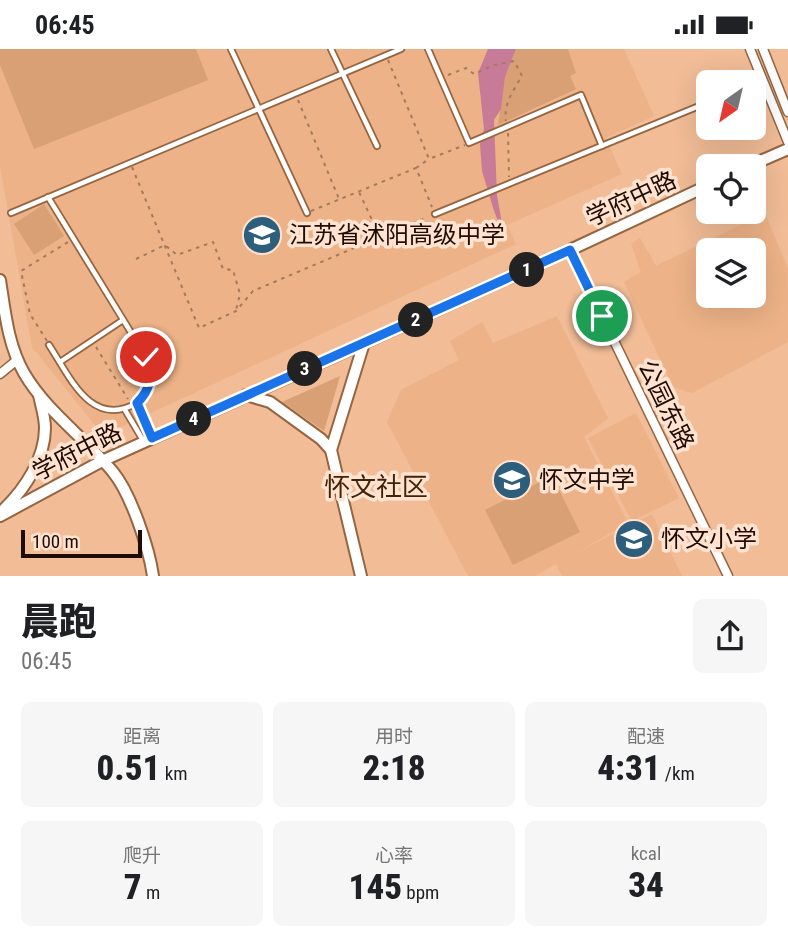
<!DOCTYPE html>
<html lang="zh">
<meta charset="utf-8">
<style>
body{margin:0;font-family:"Roboto Condensed","Noto Sans SC",sans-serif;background:#f6f6f6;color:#202124;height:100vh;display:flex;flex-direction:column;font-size:26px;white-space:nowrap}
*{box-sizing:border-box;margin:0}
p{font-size:23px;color:#757577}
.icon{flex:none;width:38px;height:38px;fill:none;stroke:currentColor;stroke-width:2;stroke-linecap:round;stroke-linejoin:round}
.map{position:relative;height:527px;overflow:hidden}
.panel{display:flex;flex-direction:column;background:#fff;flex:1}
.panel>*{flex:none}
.needle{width:46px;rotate:214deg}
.fabs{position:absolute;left:696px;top:21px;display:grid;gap:14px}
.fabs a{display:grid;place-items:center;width:70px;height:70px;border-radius:10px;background:#fff;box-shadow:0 7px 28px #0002;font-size:35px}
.scale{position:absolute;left:21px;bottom:18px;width:121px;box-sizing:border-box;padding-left:7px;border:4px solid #1e0c01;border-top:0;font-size:19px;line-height:24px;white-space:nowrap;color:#1e0c01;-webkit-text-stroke:5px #ffe3d0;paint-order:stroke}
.pin{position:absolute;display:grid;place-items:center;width:60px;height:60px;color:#fff;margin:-30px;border:4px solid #fff;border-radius:50%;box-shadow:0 2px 7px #0007}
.km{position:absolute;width:35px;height:35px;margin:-18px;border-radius:50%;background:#222;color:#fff;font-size:19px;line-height:35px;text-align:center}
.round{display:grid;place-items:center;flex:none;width:74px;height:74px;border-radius:10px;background:#f6f6f6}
.headline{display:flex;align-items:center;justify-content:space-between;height:119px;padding:0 21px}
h1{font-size:38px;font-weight:800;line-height:52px}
.figures{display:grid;grid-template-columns:repeat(3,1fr);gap:10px;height:119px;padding:7px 21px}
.figures div{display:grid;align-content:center;border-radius:10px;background:#f6f6f6;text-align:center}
.figures b{font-size:35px;font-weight:800}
.figures small{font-size:19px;font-weight:400}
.figures p{font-size:19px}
.status{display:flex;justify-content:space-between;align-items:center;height:49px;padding:0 35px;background:#fff;direction:ltr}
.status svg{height:19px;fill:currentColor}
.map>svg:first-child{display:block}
.built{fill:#edb287;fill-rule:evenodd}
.green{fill:#d99f75}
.water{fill:#c77b96}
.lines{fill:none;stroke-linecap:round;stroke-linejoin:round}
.service-casing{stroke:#956541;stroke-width:8}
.minor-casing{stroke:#956541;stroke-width:11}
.tertiary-casing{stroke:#956541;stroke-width:14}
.path{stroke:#a37b5f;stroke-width:2;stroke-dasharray:3.5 5;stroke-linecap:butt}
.service{stroke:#fff;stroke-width:4.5}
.minor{stroke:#fff;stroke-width:8}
.tertiary{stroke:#fff;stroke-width:10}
.route-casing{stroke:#fff;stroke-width:14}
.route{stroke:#1a73e8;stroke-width:9}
.labels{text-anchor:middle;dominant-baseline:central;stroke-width:7;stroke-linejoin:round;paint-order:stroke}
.street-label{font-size:24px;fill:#1e0c01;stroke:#ffe3d0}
.poi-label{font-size:24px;fill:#1e0c01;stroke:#ffe3d0;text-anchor:start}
.neighbourhood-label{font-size:26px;fill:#432306;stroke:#ffe3d0}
</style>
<div class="status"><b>06:45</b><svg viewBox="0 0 49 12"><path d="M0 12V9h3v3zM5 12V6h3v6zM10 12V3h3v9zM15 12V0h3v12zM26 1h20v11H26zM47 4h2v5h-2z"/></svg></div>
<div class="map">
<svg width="788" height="527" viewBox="0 0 788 527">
<rect width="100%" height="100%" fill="#f1bc96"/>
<g class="built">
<path d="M 0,0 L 624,0 L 654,67 L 606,89 L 622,125 L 507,176 L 516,195 L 103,386 L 32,298 L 0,117 Z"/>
<path d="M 765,164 L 788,220 L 788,293 L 692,344 L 673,338 L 624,233 L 641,223 L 631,195 L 640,189 L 656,217 ZM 754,201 L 754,247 L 709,247 L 709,201 Z"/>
<path d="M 557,267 L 608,369 L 584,388 L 628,474 L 574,505 L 652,465 L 682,527 L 562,527 L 556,515 L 535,527 L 468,527 L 387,373 L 401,341 L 459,311 L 450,292 L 482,273 L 493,294 Z"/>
<path d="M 636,364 L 679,449 L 632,472 L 588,389 Z"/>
</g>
<g class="green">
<path d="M 0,0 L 196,0 L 208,31 L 34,100 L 0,16 Z"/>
<path d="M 516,0 L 568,0 L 576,24 L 570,27 L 576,40 L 498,76 L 505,28 Z"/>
<path d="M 44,155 L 64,187 L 34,206 L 14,175 Z"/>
<path d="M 340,327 L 324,382 L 282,353 Z"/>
<path d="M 552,427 L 580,483 L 513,516 L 485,461 Z"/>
</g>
<path class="water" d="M 488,0 L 516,0 L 505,28 L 501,60 L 494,71 L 497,146 L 504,186 L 494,162 L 482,122 L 480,95 L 484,80 L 478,24 Z"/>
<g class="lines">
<g class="service-casing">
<g id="service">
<path d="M 231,0 L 307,164"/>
<path d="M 331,0 L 377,97"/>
<path d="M 428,0 L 469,94 L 581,46 L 602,97"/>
<path d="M 48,148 L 146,308 C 153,327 151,339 137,354 L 152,388"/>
<path d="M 11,164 L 401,0"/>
<path d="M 435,165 L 709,53"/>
<path d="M 49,296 C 70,328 91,380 137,354"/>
<path d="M 60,313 L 123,271"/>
<path d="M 125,361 L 144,393"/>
</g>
</g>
<g class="minor-casing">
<g id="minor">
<path d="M 750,0 L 788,93"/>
<path d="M 763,0 L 788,63"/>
<path d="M 570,201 L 728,527"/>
<path d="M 0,325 L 17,311"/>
</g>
</g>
<g class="tertiary-casing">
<g id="tertiary">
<path d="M 749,117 L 788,100"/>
<path d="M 0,231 C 5,263 8,296 24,324 C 46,362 85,389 113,423 C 131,445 149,499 153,527"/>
<path d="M 246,346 L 270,353 L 321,390 L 331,401"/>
<path d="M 4,460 C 25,440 45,409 45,379 C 45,368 41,356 39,346"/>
<path d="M 0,467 L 102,412 L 570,201 L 709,136"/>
<path d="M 361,527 L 331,401 L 364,294"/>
</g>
</g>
<g class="path">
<path d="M 388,11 L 429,110 L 465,96"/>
<path d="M 448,26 L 466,19 L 474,25 L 494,16 L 514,12 L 522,27 C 514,40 503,56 506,72"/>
<path d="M 298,51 L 339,150"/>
<path d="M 508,84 L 509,128"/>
<path d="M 132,118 L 199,279 L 236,262 L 253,242 L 380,188 L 359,143"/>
<path d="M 416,119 L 429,110"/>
<path d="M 311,162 L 416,119 L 432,158"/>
<path d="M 381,188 L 428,168"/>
<path d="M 136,210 L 165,196 L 177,206 L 213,193 L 223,220 L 233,221 L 240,245 L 236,261"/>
<path d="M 47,292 L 30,265 L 21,222 L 68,193"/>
<path d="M 96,298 L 128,350"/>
</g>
<use href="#service" class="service"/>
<use href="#minor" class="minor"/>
<use href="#tertiary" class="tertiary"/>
</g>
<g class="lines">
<g class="route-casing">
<path id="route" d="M 146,308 C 153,327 151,340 137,354 L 152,389 L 570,201 L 602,267"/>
</g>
<use href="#route" class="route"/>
</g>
<defs>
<g id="school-disc" transform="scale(2.0125)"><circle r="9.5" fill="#2d5f7c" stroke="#ffe3d0"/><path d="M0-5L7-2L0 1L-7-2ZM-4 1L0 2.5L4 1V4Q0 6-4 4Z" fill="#fff"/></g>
</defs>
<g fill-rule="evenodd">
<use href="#school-disc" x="262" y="186"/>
<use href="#school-disc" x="512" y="431"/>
<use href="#school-disc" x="634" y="490"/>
</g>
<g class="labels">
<g class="street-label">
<text transform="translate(631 150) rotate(-25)">学府中路</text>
<text transform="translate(666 356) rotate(64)">公园东路</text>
<text transform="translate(77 403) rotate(-27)">学府中路</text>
</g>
<g class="poi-label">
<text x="289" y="186">江苏省沭阳高级中学</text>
<text x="539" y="431">怀文中学</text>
<text x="661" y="490">怀文小学</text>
</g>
<g class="neighbourhood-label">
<text x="376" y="438">怀文社区</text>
</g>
</g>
</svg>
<div class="fabs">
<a><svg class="needle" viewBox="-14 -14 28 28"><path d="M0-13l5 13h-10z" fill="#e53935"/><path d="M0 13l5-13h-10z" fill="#757577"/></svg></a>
<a><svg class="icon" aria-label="locate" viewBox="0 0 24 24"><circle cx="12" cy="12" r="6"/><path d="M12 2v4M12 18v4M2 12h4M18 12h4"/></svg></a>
<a><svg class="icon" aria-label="layers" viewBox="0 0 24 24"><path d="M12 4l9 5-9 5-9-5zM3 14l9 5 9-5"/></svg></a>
</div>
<div class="scale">100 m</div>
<div class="pin" style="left:602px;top:267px;background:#1e9e55"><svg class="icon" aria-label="arrive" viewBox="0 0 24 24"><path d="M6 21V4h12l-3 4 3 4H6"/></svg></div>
<div class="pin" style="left:146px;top:308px;background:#d93025"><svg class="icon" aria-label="check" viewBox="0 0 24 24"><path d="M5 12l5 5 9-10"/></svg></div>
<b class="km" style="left:527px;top:221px">1</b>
<b class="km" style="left:416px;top:271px">2</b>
<b class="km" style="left:305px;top:320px">3</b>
<b class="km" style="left:194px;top:370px">4</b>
</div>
<section class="panel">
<div class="headline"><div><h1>晨跑</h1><p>06:45</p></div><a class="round"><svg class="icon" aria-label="share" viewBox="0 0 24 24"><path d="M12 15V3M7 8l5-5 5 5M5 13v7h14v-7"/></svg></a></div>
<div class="figures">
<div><p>距离</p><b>0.51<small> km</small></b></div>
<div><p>用时</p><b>2:18</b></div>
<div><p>配速</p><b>4:31<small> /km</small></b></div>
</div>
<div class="figures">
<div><p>爬升</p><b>7<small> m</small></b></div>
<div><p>心率</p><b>145<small> bpm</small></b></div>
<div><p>kcal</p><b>34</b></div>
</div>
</section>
